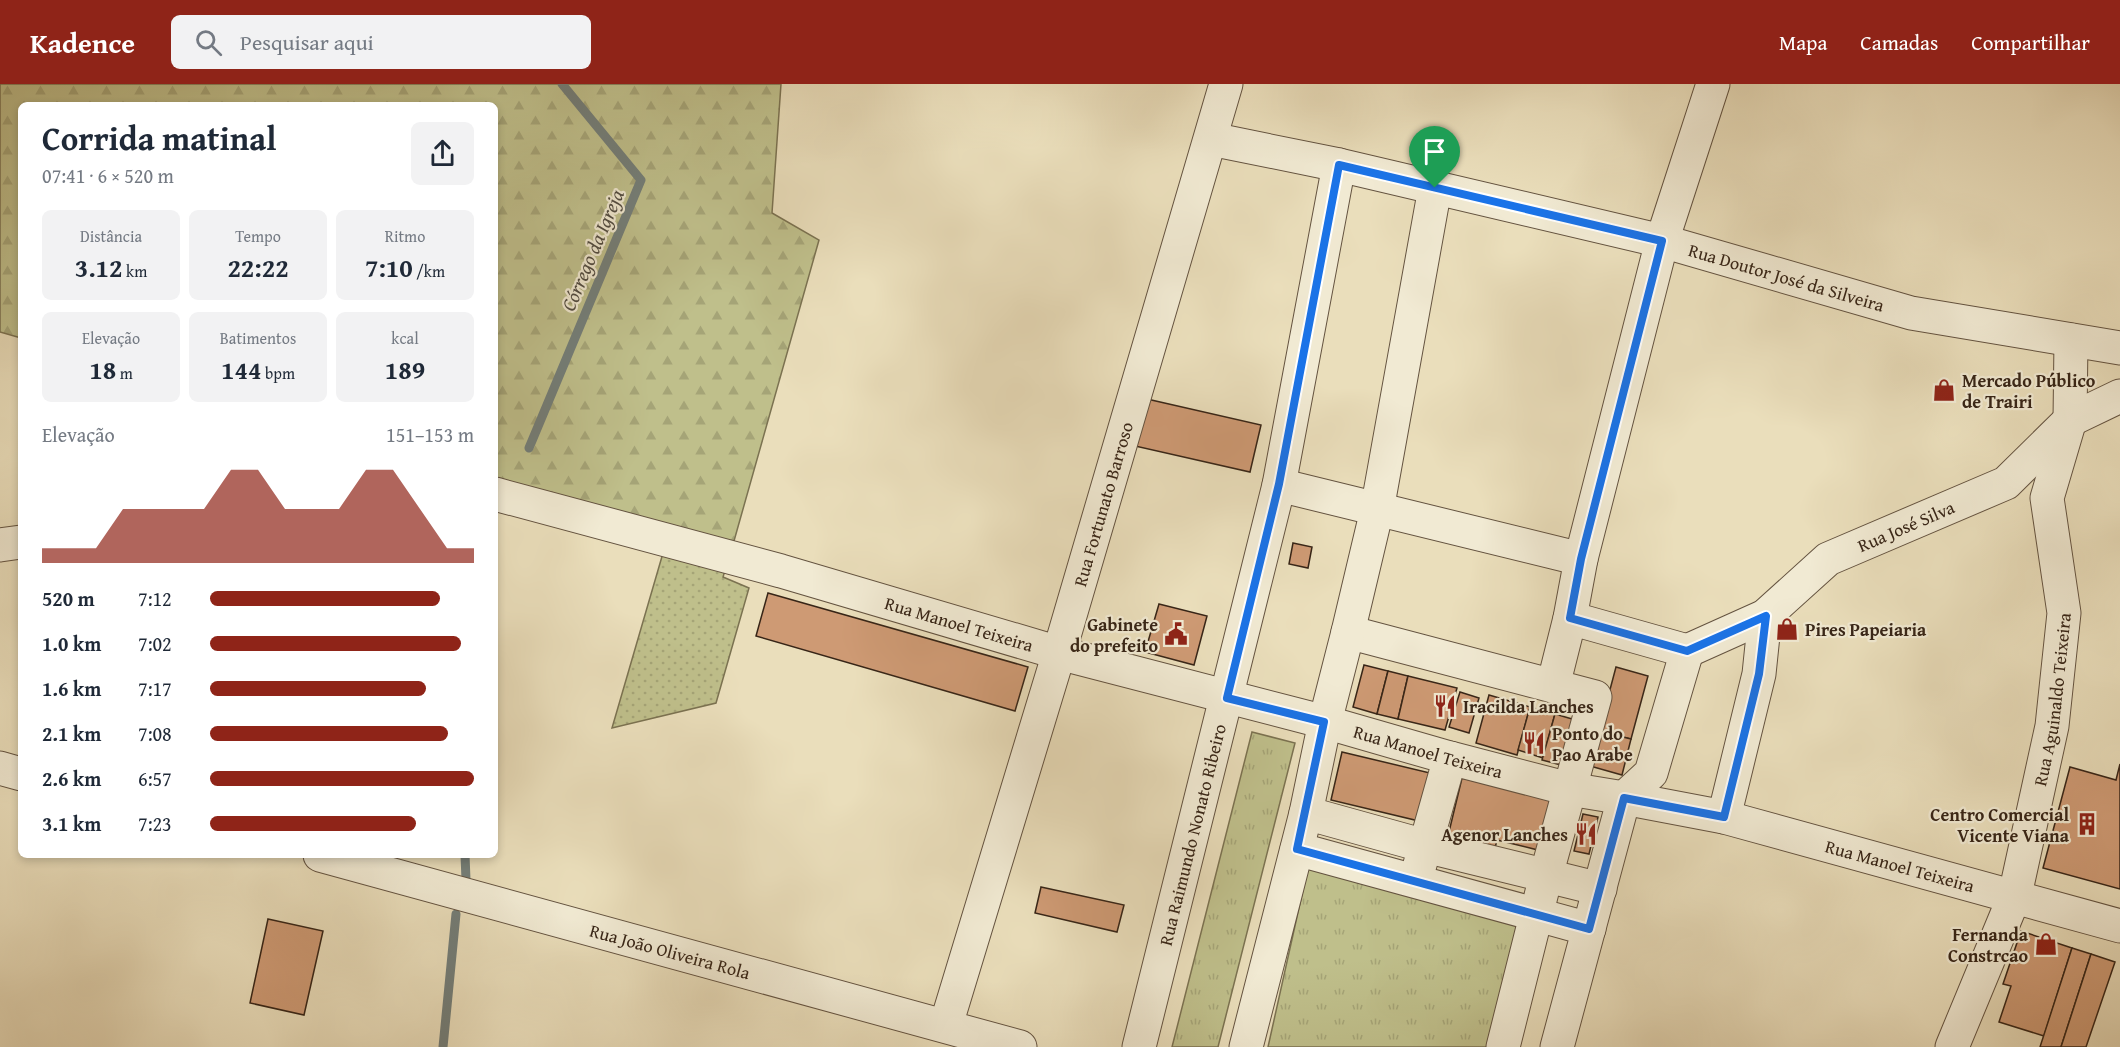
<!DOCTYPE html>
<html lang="pt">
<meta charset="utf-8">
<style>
body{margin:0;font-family:"Gentium Book Plus",serif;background:#f2f2f3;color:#1f2937;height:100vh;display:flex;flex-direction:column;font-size:22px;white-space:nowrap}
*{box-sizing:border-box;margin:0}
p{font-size:20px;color:#747a83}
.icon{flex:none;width:33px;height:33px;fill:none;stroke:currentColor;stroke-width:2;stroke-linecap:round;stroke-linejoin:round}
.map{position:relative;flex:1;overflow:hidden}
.drawer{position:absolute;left:18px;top:18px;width:480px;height:756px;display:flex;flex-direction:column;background:#fff;border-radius:9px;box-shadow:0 3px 9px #0003}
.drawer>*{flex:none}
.pin{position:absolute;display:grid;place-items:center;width:51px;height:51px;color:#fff;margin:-62px -26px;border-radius:50% 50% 50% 0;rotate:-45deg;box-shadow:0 0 6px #0007}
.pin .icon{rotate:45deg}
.round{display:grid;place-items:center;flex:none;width:63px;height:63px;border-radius:9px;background:#f2f2f3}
.headline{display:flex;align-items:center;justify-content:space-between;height:102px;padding:0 24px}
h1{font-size:33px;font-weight:700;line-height:45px}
.metrics{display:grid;grid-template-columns:repeat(3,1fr);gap:9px;height:102px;padding:6px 24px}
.metrics div{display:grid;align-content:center;border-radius:9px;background:#f2f2f3;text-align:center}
.metrics b{font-size:26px;font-weight:700}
.metrics small{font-size:16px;font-weight:400}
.metrics p{font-size:16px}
.chart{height:168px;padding:12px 24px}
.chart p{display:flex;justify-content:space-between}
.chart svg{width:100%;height:108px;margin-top:6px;fill:#8f2418;opacity:.7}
ul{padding:0 24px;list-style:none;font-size:20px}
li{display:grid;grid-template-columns:96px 72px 1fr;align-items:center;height:45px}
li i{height:15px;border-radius:8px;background:#8f2418}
header{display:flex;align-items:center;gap:36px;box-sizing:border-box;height:84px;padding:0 30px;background:#8f2418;color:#fff}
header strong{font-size:28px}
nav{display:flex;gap:33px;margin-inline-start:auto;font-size:21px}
.search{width:420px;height:54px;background:#f2f2f3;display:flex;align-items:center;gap:15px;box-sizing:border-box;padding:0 21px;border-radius:9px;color:#747a83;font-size:22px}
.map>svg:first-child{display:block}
.grass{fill:url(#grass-dots);stroke:#7b7251;stroke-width:1.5}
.forest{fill:url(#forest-firs);stroke:#7b7251;stroke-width:1.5}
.park{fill:url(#park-tufts);stroke:#7b7251;stroke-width:1.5}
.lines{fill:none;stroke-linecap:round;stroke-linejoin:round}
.stream{stroke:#737e79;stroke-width:9}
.building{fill:#ce9a74;stroke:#372517;stroke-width:1.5}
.street-casing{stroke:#645340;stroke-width:35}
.street{stroke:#f1ead3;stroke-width:33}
.route-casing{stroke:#fff;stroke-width:12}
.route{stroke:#1a73e8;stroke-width:8}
.labels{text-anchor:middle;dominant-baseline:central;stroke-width:4.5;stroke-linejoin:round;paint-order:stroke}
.street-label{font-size:18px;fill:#372517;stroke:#f1ead3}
.poi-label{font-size:18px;font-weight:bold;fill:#372517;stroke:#f1ead3;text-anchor:start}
.water-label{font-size:20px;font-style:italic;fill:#504a40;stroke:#f1ead3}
</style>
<header>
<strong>Kadence</strong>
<div class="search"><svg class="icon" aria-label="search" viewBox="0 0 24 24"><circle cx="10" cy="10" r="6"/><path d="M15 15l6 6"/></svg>Pesquisar aqui</div>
<nav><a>Mapa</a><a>Camadas</a><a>Compartilhar</a></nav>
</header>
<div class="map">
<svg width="2120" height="963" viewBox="0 0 2120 963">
<defs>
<pattern id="grass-dots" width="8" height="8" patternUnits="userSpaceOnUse" patternTransform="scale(1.5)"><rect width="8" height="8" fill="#bfbf8b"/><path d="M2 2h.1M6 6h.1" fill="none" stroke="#a5a477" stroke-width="1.8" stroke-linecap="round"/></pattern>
<pattern id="forest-firs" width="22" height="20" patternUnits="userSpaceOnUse" patternTransform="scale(1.5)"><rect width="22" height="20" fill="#bfbf8b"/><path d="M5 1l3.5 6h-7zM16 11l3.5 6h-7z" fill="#a5a477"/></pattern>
<pattern id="park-tufts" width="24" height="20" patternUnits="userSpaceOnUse" patternTransform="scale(1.5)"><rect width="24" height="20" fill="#bfbf8b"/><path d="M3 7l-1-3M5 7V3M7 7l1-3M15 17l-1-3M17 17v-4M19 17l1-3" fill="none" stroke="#a5a477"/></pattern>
</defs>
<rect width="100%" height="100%" fill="#eadebb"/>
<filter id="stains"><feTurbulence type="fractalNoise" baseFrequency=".00333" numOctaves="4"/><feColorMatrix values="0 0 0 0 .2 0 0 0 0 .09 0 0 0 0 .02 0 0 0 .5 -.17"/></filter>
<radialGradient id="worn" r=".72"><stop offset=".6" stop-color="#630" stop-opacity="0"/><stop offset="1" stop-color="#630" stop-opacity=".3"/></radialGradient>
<path class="grass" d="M 670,445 L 732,464 L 723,493 L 749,504 L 716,619 L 612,644 Z"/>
<path class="forest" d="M 0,0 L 781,0 L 772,129 L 819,156 L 732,464 L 495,393 L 495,21 L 21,21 L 21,254 L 0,248 Z"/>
<g class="park">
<path d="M 1252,648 L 1295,659 L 1218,963 L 1172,963 Z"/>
<path d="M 1309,779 L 1520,843 L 1487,963 L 1268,963 Z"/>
</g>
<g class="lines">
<g class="stream">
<path d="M 529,364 L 641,96 L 562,0"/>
<path d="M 465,771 L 466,796"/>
<path d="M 443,963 L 456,830"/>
</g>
</g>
<g class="building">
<path d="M 1147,315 L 1261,341 L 1250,388 L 1135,362 Z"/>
<path d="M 1293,459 L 1312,463 L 1308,484 L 1289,480 Z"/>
<path d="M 768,509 L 1028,583 L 1015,627 L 756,552 Z"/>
<path d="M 1159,520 L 1207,532 L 1194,581 L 1145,568 Z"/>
<path d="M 1364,581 L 1388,587 L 1377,630 L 1353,623 Z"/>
<path d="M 1616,583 L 1648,592 L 1631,655 L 1599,647 Z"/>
<path d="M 1388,587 L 1408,592 L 1398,635 L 1377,630 Z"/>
<path d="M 1408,592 L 1457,604 L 1445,646 L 1398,635 Z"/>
<path d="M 1460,608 L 1479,614 L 1469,649 L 1449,643 Z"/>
<path d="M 1489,611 L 1530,623 L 1517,671 L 1476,659 Z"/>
<path d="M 1530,623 L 1555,630 L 1543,674 L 1518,666 Z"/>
<path d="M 1555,630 L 1579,637 L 1565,682 L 1542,676 Z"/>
<path d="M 1599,647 L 1631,655 L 1622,691 L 1590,682 Z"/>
<path d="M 1342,668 L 1430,689 L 1419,737 L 1331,716 Z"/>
<path d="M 2120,680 L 2120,805 L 2043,784 L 2070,683 L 2116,696 Z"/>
<path d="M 1462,694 L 1551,716 L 1538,766 L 1497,756 L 1495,764 L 1448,752 Z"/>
<path d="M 1583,730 L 1598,733 L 1589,770 L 1574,767 Z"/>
<path d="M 1041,803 L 1124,821 L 1117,848 L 1035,829 Z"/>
<path d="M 268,835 L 323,847 L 304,931 L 250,919 Z"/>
<path d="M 2021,847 L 2072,864 L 2044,952 L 1999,938 L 2011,902 L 2003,900 Z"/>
<path d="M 2072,864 L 2091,870 L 2061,963 L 2040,963 Z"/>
<path d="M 2091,870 L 2115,878 L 2086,963 L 2061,963 Z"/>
</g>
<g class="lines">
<g class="street-casing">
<g id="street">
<path id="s1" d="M 1211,55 L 1339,81 L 1662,157 L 1911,229 L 2120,264"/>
<path d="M 1279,401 L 1581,475"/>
<path id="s2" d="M 495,410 L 781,487 L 1059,569 L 1325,638 L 1450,674 L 1569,705 L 1624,714 L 1724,733 L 2120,842"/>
<path d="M 0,461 L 21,458"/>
<path d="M 1570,534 L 1687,567"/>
<path d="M 1348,548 L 1595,613 L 1546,792 L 1503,963"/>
<path id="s3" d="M 1687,567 L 1765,532 L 1828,475 L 2006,399 L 2070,336 L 2120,312"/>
<path d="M 1553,602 L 1570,534 L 1581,475 L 1662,157 L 1713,0"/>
<path d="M 0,684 L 21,690"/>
<path d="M 1306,729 L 1425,762 L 1600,805"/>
<path d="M 1724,733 L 1759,590 L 1765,532"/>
<path d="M 1297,765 L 1589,845"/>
<path id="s4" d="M 320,771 L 1020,963"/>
<path d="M 1419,784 L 1450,674"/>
<path id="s5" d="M 946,941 L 1059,569 L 1226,0"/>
<path id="s6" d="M 1139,963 L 1279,401 L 1339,81"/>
<path d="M 1246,963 L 1306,729 L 1325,638 L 1348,548 L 1377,426 L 1435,104"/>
<path d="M 1557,963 L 1624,714 L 1651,689 L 1687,567"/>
<path id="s7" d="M 1952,963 L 2015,811 L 2052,642 L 2064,529 L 2047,414 L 2070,336 L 2071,256"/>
</g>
</g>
<use href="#street" class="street"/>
</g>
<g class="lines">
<g class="route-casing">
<path id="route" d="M 1339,81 L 1662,157 L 1581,475 L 1570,534 L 1687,567 L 1766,532 L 1759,590 L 1724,733 L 1624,714 L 1589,845 L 1297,765 L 1324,638 L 1227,614 L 1279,400 Z"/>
</g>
<use href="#route" class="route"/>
</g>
<defs>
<g id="shop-bare" transform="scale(1.8)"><path d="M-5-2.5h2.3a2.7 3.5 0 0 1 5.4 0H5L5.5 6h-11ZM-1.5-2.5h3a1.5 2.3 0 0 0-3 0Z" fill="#8f2418" stroke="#f1ead3" stroke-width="2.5" paint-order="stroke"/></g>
<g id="civic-bare" transform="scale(1.8)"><path d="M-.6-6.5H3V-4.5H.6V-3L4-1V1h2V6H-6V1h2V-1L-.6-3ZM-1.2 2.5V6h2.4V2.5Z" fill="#8f2418" stroke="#f1ead3" stroke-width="2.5" paint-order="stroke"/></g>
<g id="restaurant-bare" transform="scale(1.8)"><path d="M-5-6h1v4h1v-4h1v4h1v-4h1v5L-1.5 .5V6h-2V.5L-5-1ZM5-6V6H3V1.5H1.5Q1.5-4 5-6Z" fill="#8f2418" stroke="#f1ead3" stroke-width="2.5" paint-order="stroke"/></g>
<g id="building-bare" transform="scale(1.8)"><path d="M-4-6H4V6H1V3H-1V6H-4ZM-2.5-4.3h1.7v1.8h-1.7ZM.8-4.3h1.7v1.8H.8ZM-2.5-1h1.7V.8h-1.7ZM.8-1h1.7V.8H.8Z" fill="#8f2418" stroke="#f1ead3" stroke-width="2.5" paint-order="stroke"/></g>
</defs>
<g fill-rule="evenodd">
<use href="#shop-bare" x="1944" y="306"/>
<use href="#shop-bare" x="1787" y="545"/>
<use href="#civic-bare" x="1176" y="550"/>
<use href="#restaurant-bare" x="1445" y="622"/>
<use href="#restaurant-bare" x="1534" y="659"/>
<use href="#building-bare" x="2087" y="740"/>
<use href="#restaurant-bare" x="1586" y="750"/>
<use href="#shop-bare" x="2046" y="860"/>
</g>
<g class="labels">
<g class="street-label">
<text stroke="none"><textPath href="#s1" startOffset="592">Rua Doutor José da Silveira</textPath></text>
<text stroke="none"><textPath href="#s5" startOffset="544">Rua Fortunato Barroso</textPath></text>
<text stroke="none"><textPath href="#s3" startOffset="255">Rua José Silva</textPath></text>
<text stroke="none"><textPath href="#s2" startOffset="482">Rua Manoel Teixeira</textPath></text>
<text stroke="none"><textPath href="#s7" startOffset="364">Rua Aguinaldo Teixeira</textPath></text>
<text stroke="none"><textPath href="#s2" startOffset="968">Rua Manoel Teixeira</textPath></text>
<text stroke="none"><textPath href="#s6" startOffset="219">Rua Raimundo Nonato Ribeiro</textPath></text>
<text stroke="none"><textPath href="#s2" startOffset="1454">Rua Manoel Teixeira</textPath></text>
<text stroke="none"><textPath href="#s4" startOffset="363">Rua João Oliveira Rola</textPath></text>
</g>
<g class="poi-label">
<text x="1962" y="296">Mercado Público<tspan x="1962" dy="21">de Trairi</tspan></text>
<text x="1158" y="540" text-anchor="end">Gabinete<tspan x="1158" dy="21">do prefeito</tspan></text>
<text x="1805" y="545">Pires Papeiaria</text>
<text x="1463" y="622">Iracilda Lanches</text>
<text x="1552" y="649">Ponto do<tspan x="1552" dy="21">Pao Arabe</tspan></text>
<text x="2069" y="730" text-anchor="end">Centro Comercial<tspan x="2069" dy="21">Vicente Viana</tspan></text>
<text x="1568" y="750" text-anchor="end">Agenor Lanches</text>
<text x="2028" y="850" text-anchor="end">Fernanda<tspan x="2028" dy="21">Constrcao</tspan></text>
</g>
<g class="water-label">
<text transform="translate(592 166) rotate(-67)">Córrego da Igreja</text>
</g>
</g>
<rect width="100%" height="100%" filter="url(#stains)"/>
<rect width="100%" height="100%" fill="url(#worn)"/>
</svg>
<div class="pin" style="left:1435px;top:104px;background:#1e9e55"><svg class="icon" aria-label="arrive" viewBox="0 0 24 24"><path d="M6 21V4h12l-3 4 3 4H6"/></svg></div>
<section class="drawer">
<div class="headline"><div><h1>Corrida matinal</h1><p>07:41 · 6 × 520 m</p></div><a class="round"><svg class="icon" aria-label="share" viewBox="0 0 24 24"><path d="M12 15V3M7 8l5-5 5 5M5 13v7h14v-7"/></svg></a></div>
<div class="metrics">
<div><p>Distância</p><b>3.12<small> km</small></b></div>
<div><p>Tempo</p><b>22:22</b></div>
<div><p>Ritmo</p><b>7:10<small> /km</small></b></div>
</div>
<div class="metrics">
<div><p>Elevação</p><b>18<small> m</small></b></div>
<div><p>Batimentos</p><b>144<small> bpm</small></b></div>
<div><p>kcal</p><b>189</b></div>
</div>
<div class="chart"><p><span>Elevação</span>151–153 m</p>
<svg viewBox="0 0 160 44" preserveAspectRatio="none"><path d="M0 44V38L10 38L20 38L30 22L40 22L50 22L60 22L70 6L80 6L90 22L100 22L110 22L120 6L130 6L140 22L150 38L160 38V44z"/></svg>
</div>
<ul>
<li><b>520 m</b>7:12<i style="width:87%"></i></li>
<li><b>1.0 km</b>7:02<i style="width:95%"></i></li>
<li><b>1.6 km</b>7:17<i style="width:82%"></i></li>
<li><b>2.1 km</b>7:08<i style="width:90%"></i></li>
<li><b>2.6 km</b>6:57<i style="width:100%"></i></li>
<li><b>3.1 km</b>7:23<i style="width:78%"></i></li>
</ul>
</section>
</div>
